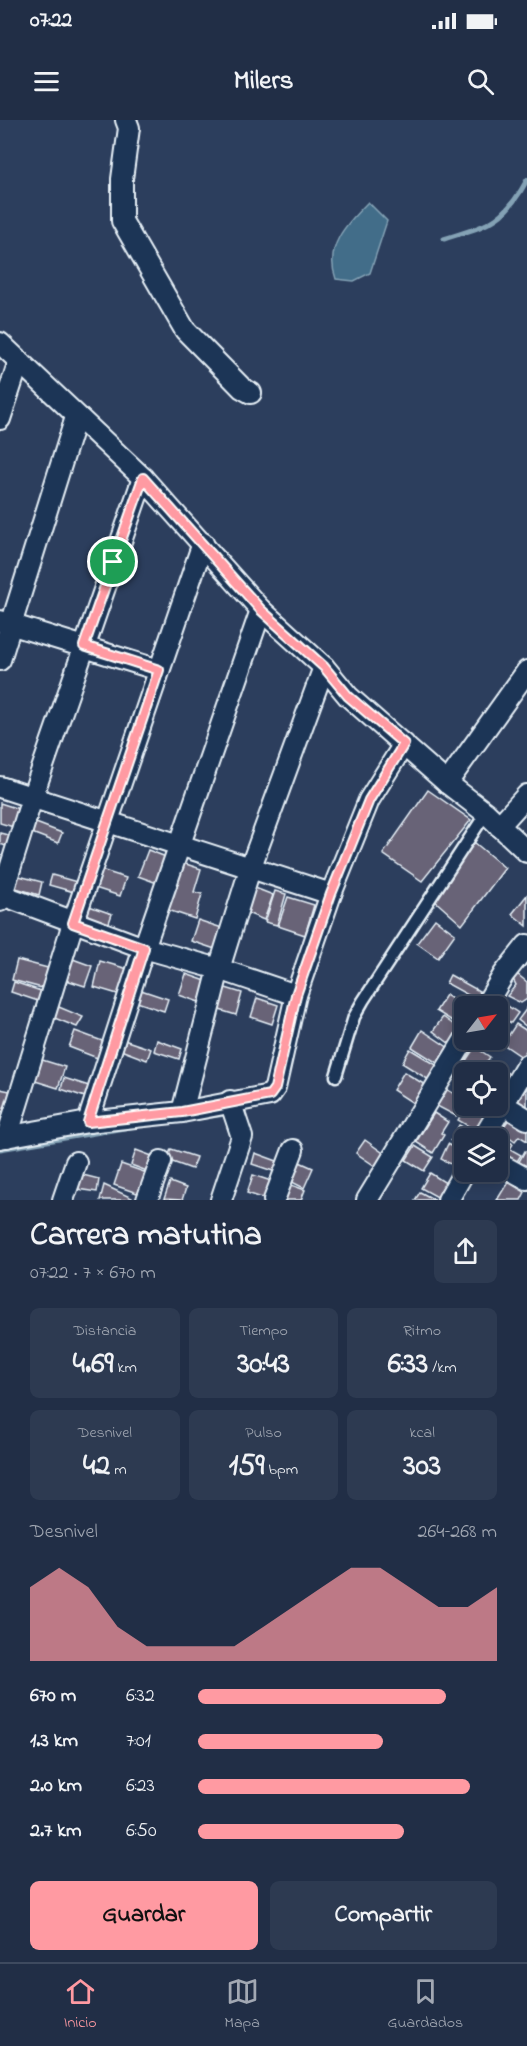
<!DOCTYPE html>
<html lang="es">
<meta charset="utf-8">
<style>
body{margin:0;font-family:"Indie Flower",sans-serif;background:#2d3a51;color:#f1f3f6;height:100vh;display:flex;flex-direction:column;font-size:22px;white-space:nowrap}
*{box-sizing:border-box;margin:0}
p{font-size:20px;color:#a2a8b3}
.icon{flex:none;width:33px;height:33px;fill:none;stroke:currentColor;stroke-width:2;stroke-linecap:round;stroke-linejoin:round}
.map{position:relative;height:1080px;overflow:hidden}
.panel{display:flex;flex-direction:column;background:#212e46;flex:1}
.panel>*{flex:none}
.needle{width:39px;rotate:59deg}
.tools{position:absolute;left:454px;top:876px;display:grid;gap:12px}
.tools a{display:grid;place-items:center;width:54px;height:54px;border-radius:9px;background:#212e46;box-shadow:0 3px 15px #0003,0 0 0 2px #3e4a5f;font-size:30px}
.pin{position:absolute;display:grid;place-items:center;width:51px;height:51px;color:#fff;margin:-26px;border:3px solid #fff;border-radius:50%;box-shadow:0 2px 6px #0007}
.round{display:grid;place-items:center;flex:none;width:63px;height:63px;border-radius:9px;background:#2d3a51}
.summary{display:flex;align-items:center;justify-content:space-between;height:102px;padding:0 30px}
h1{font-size:33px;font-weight:700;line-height:45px}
.stats{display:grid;grid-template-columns:repeat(3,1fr);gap:9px;height:102px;padding:6px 30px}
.stats div{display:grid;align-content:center;border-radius:9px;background:#2d3a51;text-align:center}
.stats b{font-size:30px;font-weight:700}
.stats small{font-size:16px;font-weight:400}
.stats p{font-size:16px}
.chart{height:168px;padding:12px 30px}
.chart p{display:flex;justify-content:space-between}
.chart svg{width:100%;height:108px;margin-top:6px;fill:#ff9aa2;opacity:.7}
.cta{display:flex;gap:12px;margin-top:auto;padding:12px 30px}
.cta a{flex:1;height:69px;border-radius:9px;background:#ff9aa2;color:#111;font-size:24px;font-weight:700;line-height:69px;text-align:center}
.cta a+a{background:#2d3a51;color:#f1f3f6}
ul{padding:0 30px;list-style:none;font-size:20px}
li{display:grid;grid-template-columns:96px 72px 1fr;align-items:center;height:45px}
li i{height:15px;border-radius:8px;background:#ff9aa2}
.status{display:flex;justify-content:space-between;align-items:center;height:42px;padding:0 30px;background:#212e46;direction:ltr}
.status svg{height:16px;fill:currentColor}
header{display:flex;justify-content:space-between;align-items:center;height:78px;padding:0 30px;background:#212e46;font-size:27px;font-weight:700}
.tab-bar{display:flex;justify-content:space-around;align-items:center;height:84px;border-top:2px solid #3e4a5f;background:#212e46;font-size:16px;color:#a2a8b3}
.tab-bar a{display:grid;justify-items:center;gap:3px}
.tab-bar .selected{color:#ff9aa2}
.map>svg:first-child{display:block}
.water{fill:#426d89;stroke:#84a2b5;stroke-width:1.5}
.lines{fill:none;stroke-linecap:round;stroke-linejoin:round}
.stream{stroke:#84a2b5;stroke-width:5}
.building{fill:#686377;stroke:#e8f1f8;stroke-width:1.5}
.lane-casing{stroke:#e8f1f8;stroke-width:15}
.street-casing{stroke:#e8f1f8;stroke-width:24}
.lane{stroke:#1d3557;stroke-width:10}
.street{stroke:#1d3557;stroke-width:20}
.route-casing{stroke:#fff;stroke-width:12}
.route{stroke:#ff9aa2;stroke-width:8}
</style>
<div class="status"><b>07:22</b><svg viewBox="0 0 49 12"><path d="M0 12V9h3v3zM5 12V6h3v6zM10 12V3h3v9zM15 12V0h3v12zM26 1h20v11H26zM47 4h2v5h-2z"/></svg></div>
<header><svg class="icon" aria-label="menu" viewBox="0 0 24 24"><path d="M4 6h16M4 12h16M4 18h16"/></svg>Milers<svg class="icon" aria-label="search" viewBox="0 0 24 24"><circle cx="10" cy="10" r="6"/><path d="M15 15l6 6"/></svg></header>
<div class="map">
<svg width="527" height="1080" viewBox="0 0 527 1080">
<rect width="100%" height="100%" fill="#2c3e5d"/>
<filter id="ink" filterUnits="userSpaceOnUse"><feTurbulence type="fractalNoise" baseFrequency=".0167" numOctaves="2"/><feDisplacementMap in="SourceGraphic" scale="12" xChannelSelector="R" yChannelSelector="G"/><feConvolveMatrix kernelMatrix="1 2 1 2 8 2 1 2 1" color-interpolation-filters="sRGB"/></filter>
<g filter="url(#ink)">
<path class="water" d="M 368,82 L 387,101 L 370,153 L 354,161 L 336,159 C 324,127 346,104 368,82 Z"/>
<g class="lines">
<g class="stream">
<path d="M 444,119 C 488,105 504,103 527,60"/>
<path d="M 204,997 L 226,994"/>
<path d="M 0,1029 L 136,1006"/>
</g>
</g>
<g class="building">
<path d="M 428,670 L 471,700 L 422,761 L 383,734 Z"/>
<path d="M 0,683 L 22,690 L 17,708 L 0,703 Z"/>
<path d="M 36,703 L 62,713 L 58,723 L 32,713 Z"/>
<path d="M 0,713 L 12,716 L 9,727 L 0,724 Z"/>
<path d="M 474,722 L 505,748 L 462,805 L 433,779 Z"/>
<path d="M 148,730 L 166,737 L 157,763 L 138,756 Z"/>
<path d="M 183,743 L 201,749 L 194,772 L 202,774 L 195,799 L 168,790 Z"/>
<path d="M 101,750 L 126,758 L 120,776 L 95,768 Z"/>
<path d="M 52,755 L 77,762 L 74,772 L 49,765 Z"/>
<path d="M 19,756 L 42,762 L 39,775 L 16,768 Z"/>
<path d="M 255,768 L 273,775 L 264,800 L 245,792 Z"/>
<path d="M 275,771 L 286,774 L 277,805 L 265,802 Z"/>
<path d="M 527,775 L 527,806 L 512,794 Z"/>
<path d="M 288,777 L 314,785 L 305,815 L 278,806 Z"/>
<path d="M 89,786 L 112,794 L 106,811 L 83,803 Z"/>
<path d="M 435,799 L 455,814 L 438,838 L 417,823 Z"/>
<path d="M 198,800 L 225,809 L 218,830 L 191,821 Z"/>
<path d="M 70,838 L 92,846 L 85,866 L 63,859 Z"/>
<path d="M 17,840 L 48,848 L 42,868 L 12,860 Z"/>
<path d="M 100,841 L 128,849 L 121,875 L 94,867 Z"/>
<path d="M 186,854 L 206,861 L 199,882 L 179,875 Z"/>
<path d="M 517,854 L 527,862 L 527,879 L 521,883 L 507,876 L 516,865 L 513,859 Z"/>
<path d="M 450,855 L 481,872 L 477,880 L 446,863 Z"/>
<path d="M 14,862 L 41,871 L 38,881 L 11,872 Z"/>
<path d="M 219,866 L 242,873 L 236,895 L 213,888 Z"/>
<path d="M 141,870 L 168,879 L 164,891 L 137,882 Z"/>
<path d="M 446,875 L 465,887 L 465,898 L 461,906 L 436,891 Z"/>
<path d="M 257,878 L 278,885 L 272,904 L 251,897 Z"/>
<path d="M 499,880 L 518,893 L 511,903 L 498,894 L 498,886 L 494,886 Z"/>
<path d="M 54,885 L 83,897 L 77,907 L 47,895 Z"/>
<path d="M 527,888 L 527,907 L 518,900 Z"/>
<path d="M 443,897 L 461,910 L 450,924 L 433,911 Z"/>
<path d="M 516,904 L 527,911 L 527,929 L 522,937 L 503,924 Z"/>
<path d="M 422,910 L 452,930 L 442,946 L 412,927 Z"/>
<path d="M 75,911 L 105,922 L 100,939 L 69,927 Z"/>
<path d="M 121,919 L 151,929 L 147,940 L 118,929 Z"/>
<path d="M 157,920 L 182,929 L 179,939 L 154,931 Z"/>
<path d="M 475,927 L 490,937 L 480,952 L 465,942 Z"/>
<path d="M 410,929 L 438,946 L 429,960 L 402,943 Z"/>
<path d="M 39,939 L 65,947 L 58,968 L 32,960 Z"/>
<path d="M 494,944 L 512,956 L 503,971 L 498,967 L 498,952 L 489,952 Z"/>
<path d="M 404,952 L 427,966 L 416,985 L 393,970 Z"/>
<path d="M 64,958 L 92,967 L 88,978 L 61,969 Z"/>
<path d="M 527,967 L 527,993 L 515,984 Z"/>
<path d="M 0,969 L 10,971 L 4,992 L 0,991 Z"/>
<path d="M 446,969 L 465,980 L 456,996 L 437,986 Z"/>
<path d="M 472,986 L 490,995 L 480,1013 L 458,1000 L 462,993 L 466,995 Z"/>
<path d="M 434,993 L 448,1002 L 441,1013 L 444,1015 L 433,1033 L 416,1022 Z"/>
<path d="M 512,995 L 527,1006 L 527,1021 L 519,1016 L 515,1021 L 508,1016 L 509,1012 L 502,1009 Z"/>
<path d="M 459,1005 L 477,1015 L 475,1018 L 465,1018 L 465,1028 L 451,1021 Z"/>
<path d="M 497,1014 L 513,1024 L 510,1029 L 521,1035 L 512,1049 L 498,1040 L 498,1018 L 494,1018 Z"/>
<path d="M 365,1020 L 386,1035 L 378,1048 L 356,1033 Z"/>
<path d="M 448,1024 L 464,1033 L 457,1047 L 441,1039 Z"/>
<path d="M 415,1026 L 433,1037 L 424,1051 L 406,1040 Z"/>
<path d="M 171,1029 L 196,1037 L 192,1049 L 167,1040 Z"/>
<path d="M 136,1030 L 152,1036 L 147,1051 L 131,1045 Z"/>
<path d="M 525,1031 L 527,1032 L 527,1054 L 516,1047 Z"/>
<path d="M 255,1033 L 277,1041 L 273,1051 L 252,1044 Z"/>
<path d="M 295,1040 L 313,1048 L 304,1068 L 286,1059 Z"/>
<path d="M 121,1044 L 147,1053 L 140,1074 L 114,1065 Z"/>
<path d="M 430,1053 L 449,1065 L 441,1079 L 421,1068 Z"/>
<path d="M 79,1054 L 99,1059 L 97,1072 L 77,1069 Z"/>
<path d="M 253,1055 L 271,1061 L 265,1079 L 247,1073 Z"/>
<path d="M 170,1062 L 186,1068 L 182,1080 L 164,1079 Z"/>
<path d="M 283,1062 L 305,1070 L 301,1080 L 276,1080 Z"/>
<path d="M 508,1062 L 525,1072 L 521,1080 L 497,1080 Z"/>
<path d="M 104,1065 L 132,1078 L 131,1080 L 100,1080 Z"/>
<path d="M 420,1072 L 435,1080 L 415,1080 Z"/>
</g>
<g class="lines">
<g class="lane-casing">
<path id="lane" d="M 336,956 L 354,897 L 363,881 L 486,693"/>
</g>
<g class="street-casing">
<g id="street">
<path d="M 126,0 L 129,8 L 122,59 L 122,101 L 185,210 L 242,268 L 251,273"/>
<path d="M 0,223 L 143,358 L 261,490 L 324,547 L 348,576 L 447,663 L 486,693 L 527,732"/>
<path d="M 0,299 L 19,241"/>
<path d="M 0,501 L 159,550"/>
<path d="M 0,540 L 76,297"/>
<path d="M 447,663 L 527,551"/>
<path d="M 0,667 L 331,774"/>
<path d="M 499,706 L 527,675"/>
<path d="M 2,775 L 144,828 L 219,849 L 296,875"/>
<path d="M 0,781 L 33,675 L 143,358"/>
<path d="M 485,886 L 504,854 L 527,825"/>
<path d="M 504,985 L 527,999"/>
<path d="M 182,992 L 219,849 L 250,749 L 324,547"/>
<path d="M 88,1002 L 144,828 L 261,490"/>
<path d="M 7,1017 L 73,803 L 203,423"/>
<path d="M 0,1018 L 88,1002 L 182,992 L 270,975 L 275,968 L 296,875 L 331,774 L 369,680 L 404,624"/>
<path d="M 483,1018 L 527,945"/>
<path d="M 498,1043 L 527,1059"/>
<path d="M 63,1080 L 76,1042"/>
<path d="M 147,1080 L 161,1041"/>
<path d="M 221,1080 L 242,1017 L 230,981"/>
<path d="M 274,1080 L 293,1030"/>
<path d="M 367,1080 L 465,919"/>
<path d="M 448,1080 L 465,1050"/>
</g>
</g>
<use href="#lane" class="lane"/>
<use href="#street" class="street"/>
</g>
</g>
<g class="lines" filter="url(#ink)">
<g class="route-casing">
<path id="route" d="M 143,358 L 261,490 L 324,547 L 348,576 L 404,624 L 369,680 L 331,774 L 296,875 L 275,968 L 270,975 L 182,992 L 88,1002 L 144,828 L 73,803 L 159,550 L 84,526 Z"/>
</g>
<use href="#route" class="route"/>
</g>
</svg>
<div class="tools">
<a><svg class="needle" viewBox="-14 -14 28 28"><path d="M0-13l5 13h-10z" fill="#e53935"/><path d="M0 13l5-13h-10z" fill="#a2a8b3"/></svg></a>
<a><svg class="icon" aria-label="locate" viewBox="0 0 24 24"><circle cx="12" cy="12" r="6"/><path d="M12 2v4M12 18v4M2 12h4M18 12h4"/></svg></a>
<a><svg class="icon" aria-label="layers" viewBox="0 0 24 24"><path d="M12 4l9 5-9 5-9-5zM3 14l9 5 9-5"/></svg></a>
</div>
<div class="pin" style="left:113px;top:442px;background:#1e9e55"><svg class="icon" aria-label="arrive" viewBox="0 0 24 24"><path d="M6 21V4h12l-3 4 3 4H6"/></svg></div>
</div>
<section class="panel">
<div class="summary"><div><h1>Carrera matutina</h1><p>07:22 · 7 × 670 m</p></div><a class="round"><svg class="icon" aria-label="share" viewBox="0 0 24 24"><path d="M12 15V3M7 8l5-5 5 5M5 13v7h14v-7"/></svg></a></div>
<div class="stats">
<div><p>Distancia</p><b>4.69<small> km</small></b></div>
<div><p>Tiempo</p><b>30:43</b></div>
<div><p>Ritmo</p><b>6:33<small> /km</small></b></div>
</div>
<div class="stats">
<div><p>Desnivel</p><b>42<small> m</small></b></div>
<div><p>Pulso</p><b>159<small> bpm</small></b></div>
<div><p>kcal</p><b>303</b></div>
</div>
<div class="chart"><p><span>Desnivel</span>264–268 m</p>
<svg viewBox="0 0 160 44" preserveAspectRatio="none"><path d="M0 44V14L10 6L20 14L30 30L40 38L50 38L60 38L70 38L80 30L90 22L100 14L110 6L120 6L130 14L140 22L150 22L160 14V44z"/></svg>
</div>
<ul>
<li><b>670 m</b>6:32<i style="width:83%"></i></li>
<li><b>1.3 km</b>7:01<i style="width:62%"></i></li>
<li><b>2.0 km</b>6:23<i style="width:91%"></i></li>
<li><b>2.7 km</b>6:50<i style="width:69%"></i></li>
</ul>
<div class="cta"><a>Guardar</a><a>Compartir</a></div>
</section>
<nav class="tab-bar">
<a class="selected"><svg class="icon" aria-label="home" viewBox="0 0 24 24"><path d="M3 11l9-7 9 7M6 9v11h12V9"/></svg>Inicio</a>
<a><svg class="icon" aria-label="map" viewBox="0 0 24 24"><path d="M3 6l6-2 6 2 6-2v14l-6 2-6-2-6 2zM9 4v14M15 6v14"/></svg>Mapa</a>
<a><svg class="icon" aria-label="saved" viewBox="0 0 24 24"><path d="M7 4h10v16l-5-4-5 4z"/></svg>Guardados</a>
</nav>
